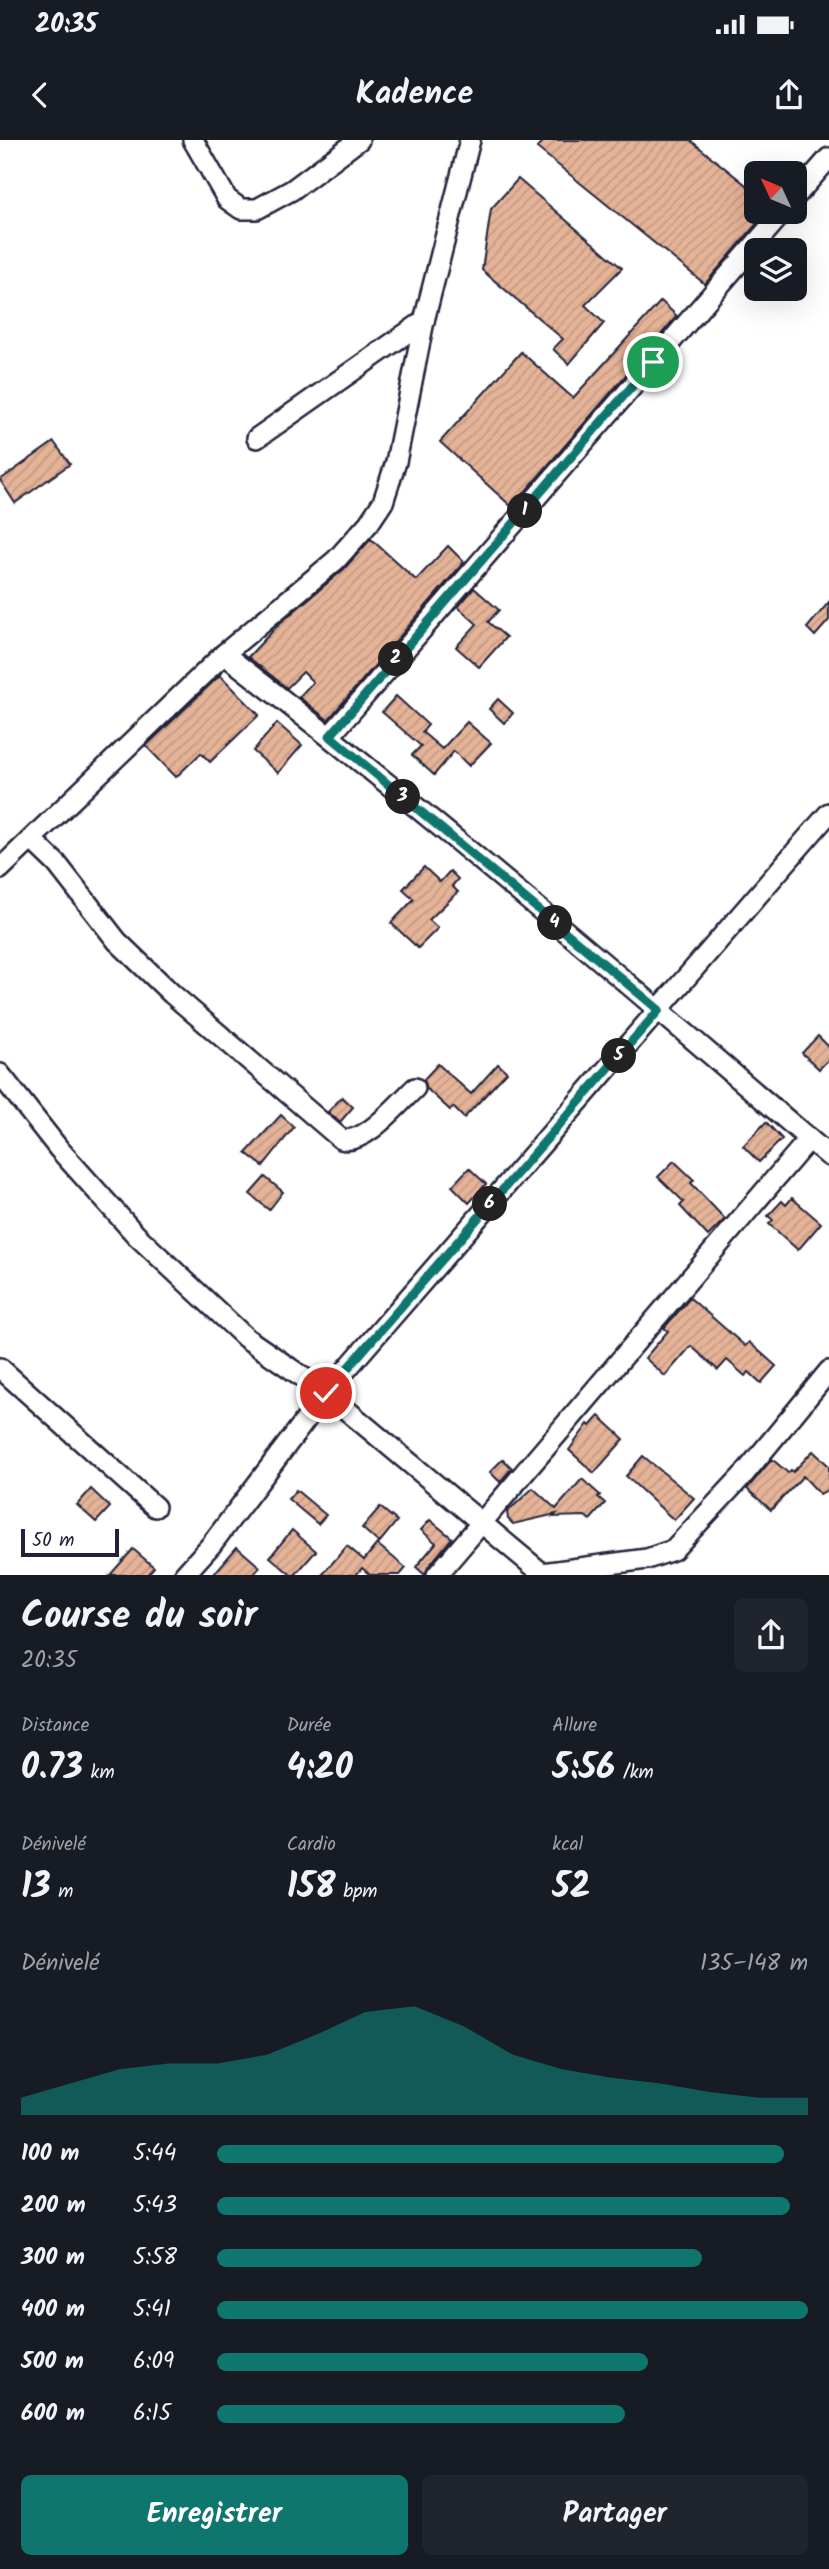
<!DOCTYPE html>
<html lang="fr">
<meta charset="utf-8">
<style>
body{margin:0;font-family:Kalam,sans-serif;background:#20242c;color:#f1f3f6;height:100vh;display:flex;flex-direction:column;font-size:26px;white-space:nowrap}
*{box-sizing:border-box;margin:0}
p{font-size:23px;color:#9ea1a6}
.icon{flex:none;width:38px;height:38px;fill:none;stroke:currentColor;stroke-width:2;stroke-linecap:round;stroke-linejoin:round}
.map{position:relative;height:1435px;overflow:hidden}
.side{display:flex;flex-direction:column;background:#171b24;flex:1}
.side>*{flex:none}
.needle{width:46px;rotate:314deg}
.buttons{position:absolute;left:744px;top:21px;display:grid;gap:14px}
.buttons a{display:grid;place-items:center;width:63px;height:63px;border-radius:10px;background:#171b24;box-shadow:0 7px 28px #0002;font-size:35px}
.scale{position:absolute;left:21px;bottom:18px;width:98px;box-sizing:border-box;padding-left:7px;border:4px solid #22223b;border-top:0;font-size:19px;line-height:24px;white-space:nowrap;color:#22223b;-webkit-text-stroke:5px #fff;paint-order:stroke}
.pin{position:absolute;display:grid;place-items:center;width:60px;height:60px;color:#fff;margin:-30px;border:4px solid #fff;border-radius:50%;box-shadow:0 2px 7px #0007}
.km{position:absolute;width:35px;height:35px;margin:-18px;border-radius:50%;background:#222;color:#fff;font-size:19px;line-height:35px;text-align:center}
.round{display:grid;place-items:center;flex:none;width:74px;height:74px;border-radius:10px;background:#20242c}
.summary{display:flex;align-items:center;justify-content:space-between;height:119px;padding:0 21px}
h1{font-size:38px;font-weight:800;line-height:52px}
.stats{display:grid;grid-template-columns:repeat(3,1fr);gap:10px;height:119px;padding:7px 21px}
.stats div{display:grid;align-content:center}
.stats b{font-size:35px;font-weight:800}
.stats small{font-size:19px;font-weight:400}
.stats p{font-size:19px}
.chart{height:196px;padding:14px 21px}
.chart p{display:flex;justify-content:space-between}
.chart svg{width:100%;height:126px;margin-top:7px;fill:#0f766e;opacity:.7}
.action{display:flex;gap:14px;margin-top:auto;padding:14px 21px}
.action a{flex:1;height:80px;border-radius:10px;background:#0f766e;color:#fff;font-size:28px;font-weight:800;line-height:80px;text-align:center}
.action a+a{background:#20242c;color:#f1f3f6}
ul{padding:0 21px;list-style:none;font-size:23px}
li{display:grid;grid-template-columns:112px 84px 1fr;align-items:center;height:52px}
li i{height:18px;border-radius:9px;background:#0f766e}
.status{display:flex;justify-content:space-between;align-items:center;height:49px;padding:0 35px;background:#171b24;direction:ltr}
.status svg{height:19px;fill:currentColor}
header{display:flex;justify-content:space-between;align-items:center;height:91px;padding:0 21px;background:#171b24;font-size:32px;font-weight:800}
.map>svg:first-child{display:block}
.building{fill:url(#building-hatch);stroke:#22223b;stroke-width:2}
.lines{fill:none;stroke-linecap:round;stroke-linejoin:round}
.minor-casing{stroke:#22223b;stroke-width:24}
.minor{stroke:#fff;stroke-width:19}
.route-casing{stroke:#fff;stroke-width:14}
.route{stroke:#0f766e;stroke-width:9}
</style>
<div class="status"><b>20:35</b><svg viewBox="0 0 49 12"><path d="M0 12V9h3v3zM5 12V6h3v6zM10 12V3h3v9zM15 12V0h3v12zM26 1h20v11H26zM47 4h2v5h-2z"/></svg></div>
<header><svg class="icon" aria-label="back" viewBox="0 0 24 24"><path d="M15 5l-7 7 7 7"/></svg>Kadence<svg class="icon" aria-label="share" viewBox="0 0 24 24"><path d="M12 15V3M7 8l5-5 5 5M5 13v7h14v-7"/></svg></header>
<div class="map">
<svg width="829" height="1435" viewBox="0 0 829 1435">
<defs>
<pattern id="building-hatch" width="6" height="6" patternUnits="userSpaceOnUse" patternTransform="scale(1.75)"><rect width="6" height="6" fill="#e5b397"/><path d="M-1 1l2-2M0 6l6-6M5 7l2-2" fill="none" stroke="#c49a83"/></pattern>
</defs>
<rect width="100%" height="100%" fill="#fff"/>
<filter id="ink" filterUnits="userSpaceOnUse"><feTurbulence type="fractalNoise" baseFrequency=".0143" numOctaves="2"/><feDisplacementMap in="SourceGraphic" scale="14" xChannelSelector="R" yChannelSelector="G"/><feConvolveMatrix kernelMatrix="1 2 1 2 8 2 1 2 1" color-interpolation-filters="sRGB"/></filter>
<g filter="url(#ink)">
<g class="building">
<path d="M 544,0 L 690,0 L 756,53 L 756,72 L 767,72 L 705,144 L 537,8 Z"/>
<path d="M 518,39 L 622,128 L 585,165 L 604,183 L 569,224 L 553,209 L 563,199 L 482,130 L 491,69 Z"/>
<path d="M 661,161 L 677,176 L 512,367 L 440,302 L 521,212 L 573,258 Z"/>
<path d="M 54,302 L 70,324 L 15,363 L 0,340 Z"/>
<path d="M 371,399 L 416,440 L 448,406 L 464,422 L 328,580 L 299,557 L 313,542 L 303,532 L 287,548 L 248,517 L 280,483 L 344,429 Z"/>
<path d="M 474,448 L 499,470 L 488,482 L 506,497 L 479,527 L 456,507 L 477,484 L 458,467 Z"/>
<path d="M 829,462 L 829,480 L 815,496 L 807,488 Z"/>
<path d="M 220,535 L 259,575 L 210,622 L 201,613 L 176,637 L 146,606 Z"/>
<path d="M 396,556 L 428,585 L 422,592 L 442,609 L 467,582 L 491,603 L 469,626 L 454,611 L 434,635 L 412,615 L 421,606 L 382,572 Z"/>
<path d="M 498,559 L 513,573 L 504,583 L 489,569 Z"/>
<path d="M 277,583 L 302,605 L 278,633 L 253,611 Z"/>
<path d="M 424,727 L 440,742 L 450,731 L 458,739 L 452,746 L 458,752 L 429,780 L 438,788 L 418,808 L 391,783 L 414,759 L 403,749 Z"/>
<path d="M 818,896 L 829,907 L 829,919 L 819,929 L 802,913 Z"/>
<path d="M 438,924 L 471,954 L 498,924 L 507,932 L 464,978 L 453,967 L 450,970 L 427,949 L 424,939 Z"/>
<path d="M 342,957 L 353,967 L 340,982 L 328,972 Z"/>
<path d="M 281,975 L 294,987 L 263,1026 L 246,1013 Z"/>
<path d="M 766,982 L 782,999 L 759,1022 L 743,1006 Z"/>
<path d="M 674,1021 L 694,1040 L 691,1043 L 725,1079 L 708,1096 L 680,1066 L 684,1062 L 658,1037 Z"/>
<path d="M 469,1028 L 486,1044 L 469,1063 L 452,1046 Z"/>
<path d="M 265,1037 L 283,1052 L 269,1070 L 250,1054 Z"/>
<path d="M 792,1058 L 821,1083 L 798,1110 L 769,1084 L 773,1080 L 768,1076 L 782,1061 L 786,1065 Z"/>
<path d="M 690,1158 L 745,1206 L 749,1202 L 776,1226 L 761,1243 L 749,1232 L 745,1236 L 727,1220 L 718,1230 L 691,1206 L 665,1236 L 645,1218 L 668,1191 L 664,1188 Z"/>
<path d="M 599,1276 L 624,1299 L 594,1333 L 569,1310 L 588,1284 L 590,1286 Z"/>
<path d="M 813,1311 L 829,1326 L 829,1349 L 820,1354 L 803,1336 L 771,1370 L 747,1349 L 772,1319 L 788,1333 L 791,1330 L 793,1332 Z"/>
<path d="M 643,1316 L 694,1358 L 674,1380 L 626,1336 Z"/>
<path d="M 503,1319 L 512,1328 L 500,1342 L 490,1332 Z"/>
<path d="M 582,1339 L 600,1355 L 598,1357 L 605,1363 L 590,1380 L 585,1376 L 553,1377 L 556,1374 L 513,1384 L 508,1379 L 507,1372 L 533,1348 L 556,1369 Z"/>
<path d="M 91,1349 L 110,1367 L 96,1382 L 77,1365 Z"/>
<path d="M 296,1350 L 326,1375 L 318,1384 L 288,1359 Z"/>
<path d="M 380,1367 L 397,1381 L 379,1403 L 362,1388 Z"/>
<path d="M 430,1380 L 452,1398 L 428,1427 L 425,1435 L 416,1427 L 436,1403 L 421,1390 Z"/>
<path d="M 292,1390 L 316,1411 L 295,1435 L 291,1435 L 270,1417 Z"/>
<path d="M 377,1404 L 406,1428 L 400,1435 L 370,1435 L 362,1428 L 356,1435 L 322,1435 L 347,1406 L 364,1420 Z"/>
<path d="M 237,1407 L 260,1427 L 253,1435 L 213,1435 Z"/>
<path d="M 133,1409 L 154,1427 L 147,1435 L 110,1435 Z"/>
</g>
<g class="lines">
<g class="minor-casing">
<g id="minor">
<path d="M 193,0 L 227,59 L 241,69 L 257,69 L 292,50 L 359,0"/>
<path d="M 794,58 L 829,18"/>
<path d="M 257,298 L 424,181"/>
<path d="M 224,514 C 431,674 630,845 829,1016"/>
<path d="M 330,596 L 783,72"/>
<path d="M 32,700 L 57,724 L 117,801 L 172,854 L 341,999 C 364,1006 398,964 415,948"/>
<path d="M 0,729 L 224,514 L 336,420 L 369,383 L 383,362 L 396,322 L 424,181 L 470,0"/>
<path d="M 0,934 L 59,1009 L 136,1095 L 246,1198 L 326,1253 L 544,1435"/>
<path d="M 0,1228 L 155,1367"/>
<path d="M 542,1433 L 647,1419 L 673,1410 L 745,1333 L 829,1231"/>
<path d="M 184,1435 L 211,1405 L 326,1253 L 829,673"/>
<path d="M 437,1435 L 809,999"/>
</g>
</g>
<use href="#minor" class="minor"/>
</g>
</g>
<g class="lines" filter="url(#ink)">
<g class="route-casing">
<path id="route" d="M 326,1253 L 659,870 L 330,596 L 653,222"/>
</g>
<use href="#route" class="route"/>
</g>
</svg>
<div class="buttons">
<a><svg class="needle" viewBox="-14 -14 28 28"><path d="M0-13l5 13h-10z" fill="#e53935"/><path d="M0 13l5-13h-10z" fill="#9ea1a6"/></svg></a>
<a><svg class="icon" aria-label="layers" viewBox="0 0 24 24"><path d="M12 4l9 5-9 5-9-5zM3 14l9 5 9-5"/></svg></a>
</div>
<div class="scale">50 m</div>
<div class="pin" style="left:653px;top:222px;background:#1e9e55"><svg class="icon" aria-label="arrive" viewBox="0 0 24 24"><path d="M6 21V4h12l-3 4 3 4H6"/></svg></div>
<div class="pin" style="left:326px;top:1253px;background:#d93025"><svg class="icon" aria-label="check" viewBox="0 0 24 24"><path d="M5 12l5 5 9-10"/></svg></div>
<b class="km" style="left:525px;top:371px">1</b>
<b class="km" style="left:396px;top:519px">2</b>
<b class="km" style="left:403px;top:657px">3</b>
<b class="km" style="left:555px;top:783px">4</b>
<b class="km" style="left:619px;top:916px">5</b>
<b class="km" style="left:490px;top:1064px">6</b>
</div>
<section class="side">
<div class="summary"><div><h1>Course du soir</h1><p>20:35</p></div><a class="round"><svg class="icon" aria-label="share" viewBox="0 0 24 24"><path d="M12 15V3M7 8l5-5 5 5M5 13v7h14v-7"/></svg></a></div>
<div class="stats">
<div><p>Distance</p><b>0.73<small> km</small></b></div>
<div><p>Durée</p><b>4:20</b></div>
<div><p>Allure</p><b>5:56<small> /km</small></b></div>
</div>
<div class="stats">
<div><p>Dénivelé</p><b>13<small> m</small></b></div>
<div><p>Cardio</p><b>158<small> bpm</small></b></div>
<div><p>kcal</p><b>52</b></div>
</div>
<div class="chart"><p><span>Dénivelé</span>135–148 m</p>
<svg viewBox="0 0 160 44" preserveAspectRatio="none"><path d="M0 44V38L10 33L20 28L30 26L40 26L50 23L60 16L70 8L80 6L90 13L100 23L110 28L120 31L130 33L140 36L150 38L160 38V44z"/></svg>
</div>
<ul>
<li><b>100 m</b>5:44<i style="width:96%"></i></li>
<li><b>200 m</b>5:43<i style="width:97%"></i></li>
<li><b>300 m</b>5:58<i style="width:82%"></i></li>
<li><b>400 m</b>5:41<i style="width:100%"></i></li>
<li><b>500 m</b>6:09<i style="width:73%"></i></li>
<li><b>600 m</b>6:15<i style="width:69%"></i></li>
</ul>
<div class="action"><a>Enregistrer</a><a>Partager</a></div>
</section>
